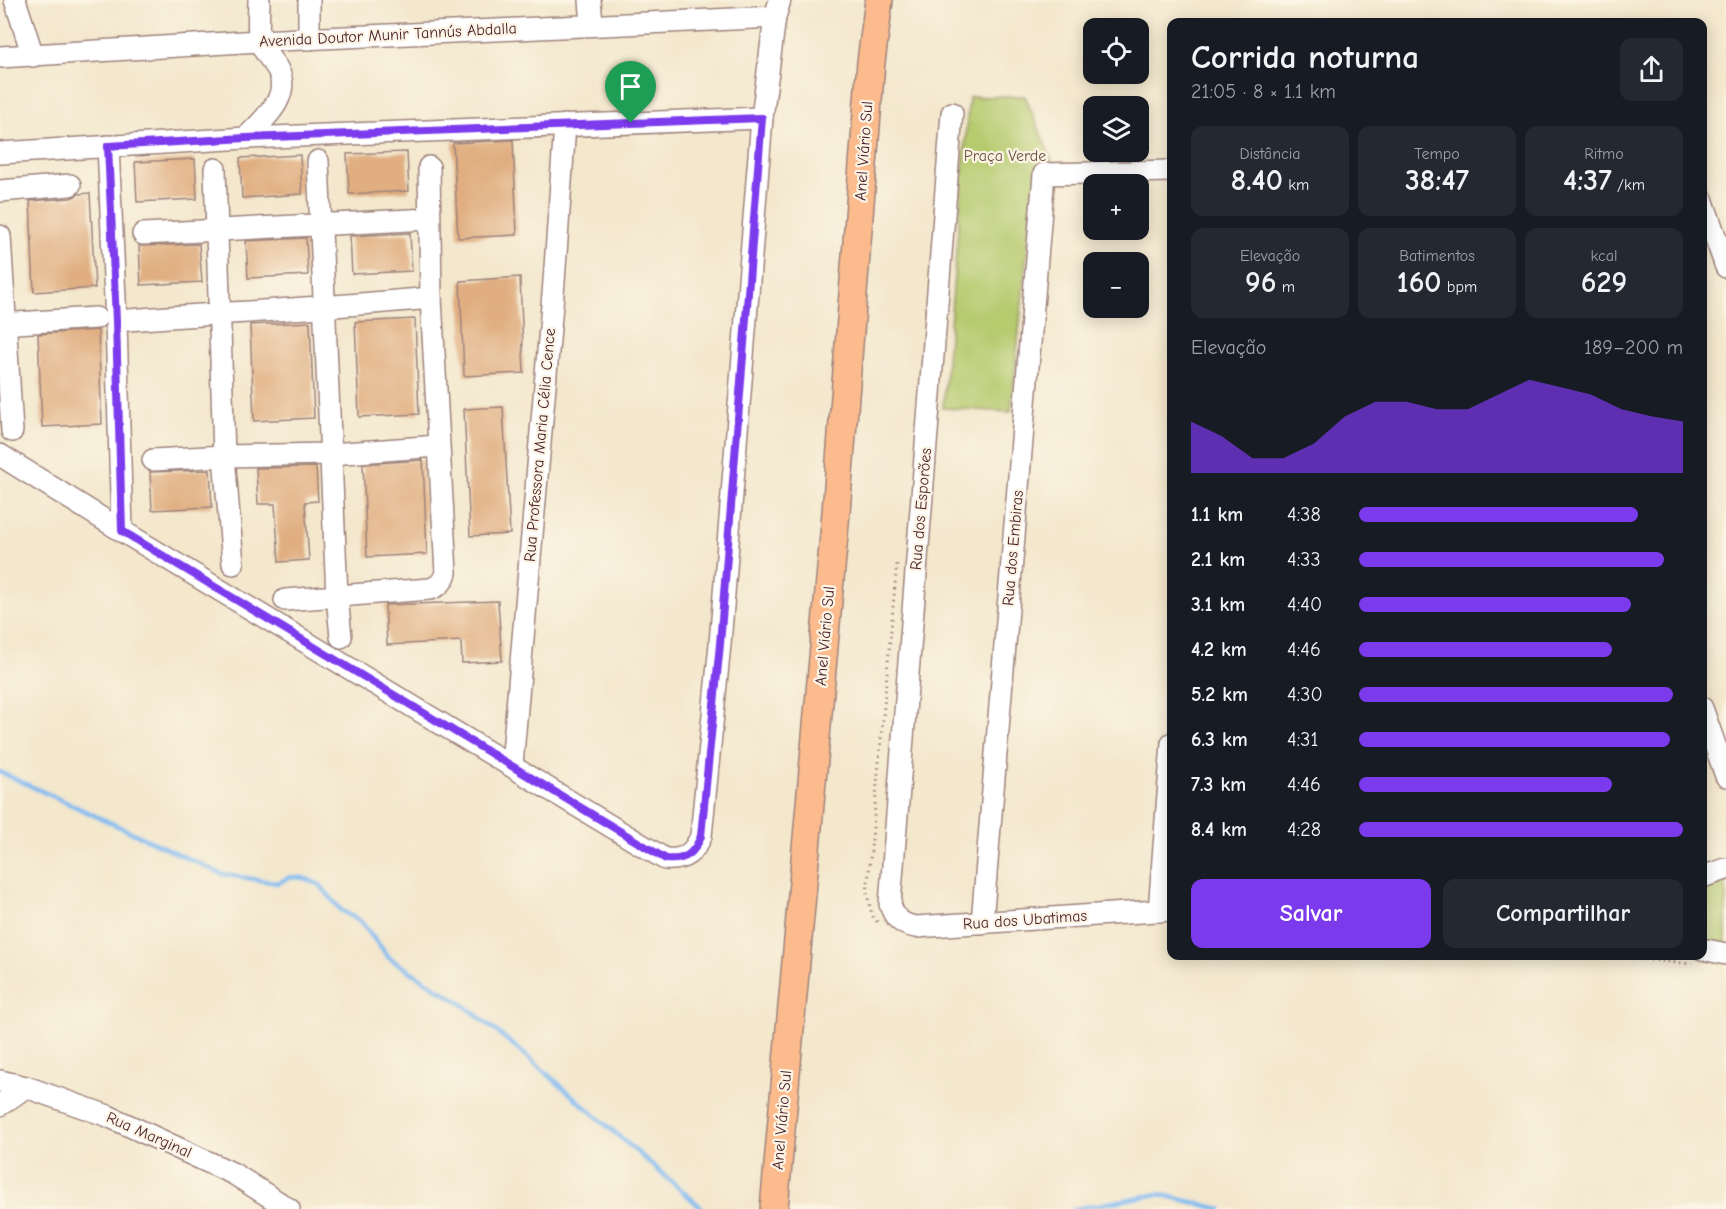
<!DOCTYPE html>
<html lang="pt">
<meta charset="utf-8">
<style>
body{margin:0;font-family:"Comic Neue",sans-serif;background:#242831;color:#f1f3f6;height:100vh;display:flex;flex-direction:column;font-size:22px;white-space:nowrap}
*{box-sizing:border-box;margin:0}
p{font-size:20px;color:#9ea1a6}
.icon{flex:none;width:33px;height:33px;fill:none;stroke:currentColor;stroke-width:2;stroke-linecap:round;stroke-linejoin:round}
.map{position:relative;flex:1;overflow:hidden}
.details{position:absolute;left:1167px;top:18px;width:540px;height:942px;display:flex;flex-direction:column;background:#171b24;border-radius:12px;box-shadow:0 3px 15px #0003}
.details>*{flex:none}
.controls{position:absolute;left:1083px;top:18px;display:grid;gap:12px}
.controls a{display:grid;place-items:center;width:66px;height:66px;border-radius:12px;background:#171b24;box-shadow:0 3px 15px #0003;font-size:30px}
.pin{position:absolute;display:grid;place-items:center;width:51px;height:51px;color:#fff;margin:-62px -26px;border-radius:50% 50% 50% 0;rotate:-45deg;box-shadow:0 0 6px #0007}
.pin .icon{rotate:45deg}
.round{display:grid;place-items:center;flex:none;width:63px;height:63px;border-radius:12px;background:#242831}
.summary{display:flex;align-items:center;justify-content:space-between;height:102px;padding:0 24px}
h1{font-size:33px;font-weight:700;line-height:45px}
.metrics{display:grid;grid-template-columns:repeat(3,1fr);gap:9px;height:102px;padding:6px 24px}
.metrics div{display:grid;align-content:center;border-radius:12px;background:#242831;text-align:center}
.metrics b{font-size:30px;font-weight:700}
.metrics small{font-size:16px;font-weight:400}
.metrics p{font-size:16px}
.chart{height:168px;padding:12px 24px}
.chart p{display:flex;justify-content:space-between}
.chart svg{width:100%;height:108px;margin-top:6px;fill:#7c3aed;opacity:.7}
.action{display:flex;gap:12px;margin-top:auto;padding:12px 24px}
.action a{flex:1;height:69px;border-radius:12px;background:#7c3aed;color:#fff;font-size:24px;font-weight:700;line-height:69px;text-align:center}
.action a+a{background:#242831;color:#f1f3f6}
ul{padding:0 24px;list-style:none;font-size:20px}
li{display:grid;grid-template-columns:96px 72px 1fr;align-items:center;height:45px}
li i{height:15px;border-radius:8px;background:#7c3aed}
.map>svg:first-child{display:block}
.green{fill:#b6ca6e;stroke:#80744c;stroke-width:1.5}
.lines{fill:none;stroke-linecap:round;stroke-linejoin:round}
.stream{stroke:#7fbaf1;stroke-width:4.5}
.building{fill:#e0ae80}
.minor-casing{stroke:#9e837c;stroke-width:24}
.major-casing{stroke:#9e837c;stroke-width:30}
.path{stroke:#9e837c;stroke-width:3;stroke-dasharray:1.5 4.5;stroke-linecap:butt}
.minor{stroke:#fff;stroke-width:21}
.major{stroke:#fbbb8d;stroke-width:27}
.route-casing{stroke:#fff;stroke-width:12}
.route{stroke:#7c3aed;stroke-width:8}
.labels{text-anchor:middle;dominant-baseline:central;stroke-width:4.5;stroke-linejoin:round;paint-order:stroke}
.street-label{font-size:16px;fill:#4a1f2b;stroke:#fcf5e5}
.park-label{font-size:16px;fill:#6a523f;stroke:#fcf5e5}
</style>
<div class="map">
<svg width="1726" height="1209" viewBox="0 0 1726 1209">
<rect width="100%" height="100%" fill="#fcf5e5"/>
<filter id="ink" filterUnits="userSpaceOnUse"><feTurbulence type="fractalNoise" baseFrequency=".0167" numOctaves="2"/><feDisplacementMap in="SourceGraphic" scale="12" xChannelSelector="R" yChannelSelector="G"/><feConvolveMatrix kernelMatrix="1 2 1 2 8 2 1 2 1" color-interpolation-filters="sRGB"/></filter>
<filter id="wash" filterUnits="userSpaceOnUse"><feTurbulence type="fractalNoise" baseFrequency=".008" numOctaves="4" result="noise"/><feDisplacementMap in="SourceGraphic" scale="24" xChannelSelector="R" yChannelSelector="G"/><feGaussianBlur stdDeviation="1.35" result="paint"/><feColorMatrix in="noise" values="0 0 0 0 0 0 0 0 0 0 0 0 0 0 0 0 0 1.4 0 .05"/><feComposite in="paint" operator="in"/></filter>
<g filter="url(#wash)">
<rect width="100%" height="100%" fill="#f3e7cc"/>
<g class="green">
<path d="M 1025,96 L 1058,174 L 1033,192 L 1011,412 L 943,408 L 969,97 Z"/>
<path d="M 1726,869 L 1726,954 L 1703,949 L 1702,877 Z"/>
</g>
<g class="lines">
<g class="stream">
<path d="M 0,772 L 222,874 L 278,883 L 290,877 L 304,878 L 320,885 L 341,910 L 361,922 L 389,958 L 464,1005 L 523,1053 L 703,1209"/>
<path d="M 1074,1209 L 1159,1194 L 1221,1209"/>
</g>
</g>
<g id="blocks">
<g class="building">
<path d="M 513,140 L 517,235 L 458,238 L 453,143 Z"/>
<path d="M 407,152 L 409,191 L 349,194 L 347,154 Z"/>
<path d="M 300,155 L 302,194 L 242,198 L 240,158 Z"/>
<path d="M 195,159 L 197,199 L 137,202 L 135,162 Z"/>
<path d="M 90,193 L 95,288 L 34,292 L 30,201 L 71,198 L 79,194 Z"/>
<path d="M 410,233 L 412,271 L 352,274 L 350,236 Z"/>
<path d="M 306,238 L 308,275 L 248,278 L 246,241 Z"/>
<path d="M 199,244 L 202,282 L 141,285 L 139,246 Z"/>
<path d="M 520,277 L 524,373 L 464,376 L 460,281 Z"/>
<path d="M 415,319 L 419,414 L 359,417 L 355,322 Z"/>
<path d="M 310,322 L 314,418 L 254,421 L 250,325 Z"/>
<path d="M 98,330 L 102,424 L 42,427 L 38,334 Z"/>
<path d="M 503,407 L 510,534 L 470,536 L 464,409 Z"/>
<path d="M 423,460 L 427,554 L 367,557 L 363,464 Z"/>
<path d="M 316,467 L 318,501 L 305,502 L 309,560 L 279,562 L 275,504 L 258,504 L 256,468 Z"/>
<path d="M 210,470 L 212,507 L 152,510 L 150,472 Z"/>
<path d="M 498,601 L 502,661 L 462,663 L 461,641 L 387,645 L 385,605 Z"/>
</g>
</g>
</g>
<g filter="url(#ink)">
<use href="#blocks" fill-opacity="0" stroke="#9e837c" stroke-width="1.5"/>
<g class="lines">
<g class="minor-casing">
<g id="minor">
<path d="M 15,0 L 33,56"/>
<path d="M 309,0 L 309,39"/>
<path d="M 590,0 L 592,24"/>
<path d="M 0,57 L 259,41 L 775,17"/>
<path d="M 952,113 L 890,904 C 894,918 902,925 916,927 L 1172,910"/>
<path d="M 246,138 C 263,120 292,97 278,70 C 273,61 264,53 260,42 C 257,33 259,11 259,0"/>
<path d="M 108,146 L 116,321 L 122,531"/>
<path d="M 0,153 L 246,138 L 762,118"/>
<path d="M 318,161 L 337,596 L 341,637"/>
<path d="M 215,169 L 224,456 L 233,564"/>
<path d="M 0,191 L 70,185"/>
<path d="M 1702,199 L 1726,267"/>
<path d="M 143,234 L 429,219"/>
<path d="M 0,236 L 12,431"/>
<path d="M 116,321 C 221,313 326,308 431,298"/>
<path d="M 0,324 L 96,318"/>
<path d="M 0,455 L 122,531 L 665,859 C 684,861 694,853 701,836 L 720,644 L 762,118 L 775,17 L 780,0"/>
<path d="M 153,460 L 224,456 L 331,454 L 438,446"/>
<path d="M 285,600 L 430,589 C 439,586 443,582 446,573 L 431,298 L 429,167"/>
<path d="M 1702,708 L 1726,776"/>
<path d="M 512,765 L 554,282 L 565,125"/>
<path d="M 1702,877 L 1726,869"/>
<path d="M 1159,911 L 1172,743"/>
<path d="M 982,923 L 1044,174 L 1172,171"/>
<path d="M 1702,949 L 1726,954"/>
<path d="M 0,1081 L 26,1087 L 108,1116 L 234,1174 L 289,1209"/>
<path d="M 0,1105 L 26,1087"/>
</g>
</g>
<g class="major-casing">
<path id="major" d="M 774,1209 L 836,512 L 871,62 L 879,0"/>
</g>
<g class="path">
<path d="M 877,922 L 872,915 L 867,894 L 897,563"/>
<path d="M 1608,956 L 1692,964"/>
</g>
<use href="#minor" class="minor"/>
<use href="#major" class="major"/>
</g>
</g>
<g class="lines" filter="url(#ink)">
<g class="route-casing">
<path id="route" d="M 762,118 L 720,644 L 701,836 C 694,854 685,861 666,859 L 122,531 L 116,321 L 108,146 L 246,138 Z"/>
</g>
<use href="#route" class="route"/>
</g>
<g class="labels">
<g class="street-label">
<text transform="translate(388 35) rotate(-3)">Avenida Doutor Munir Tannús Abdalla</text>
<text transform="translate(864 151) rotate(-86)">Anel Viário Sul</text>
<text transform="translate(540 445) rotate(-85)">Rua Professora Maria Célia Cence</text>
<text transform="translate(921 509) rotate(-85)">Rua dos Esporões</text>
<text transform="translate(1013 548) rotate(-85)">Rua dos Embiras</text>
<text transform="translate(825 636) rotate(-85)">Anel Viário Sul</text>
<text transform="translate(1025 920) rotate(-4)">Rua dos Ubatimas</text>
<text transform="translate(782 1120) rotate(-85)">Anel Viário Sul</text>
<text transform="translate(149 1135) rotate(24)">Rua Marginal</text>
</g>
<g class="park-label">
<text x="1005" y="156">Praça Verde</text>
</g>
</g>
</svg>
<div class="controls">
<a><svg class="icon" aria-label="locate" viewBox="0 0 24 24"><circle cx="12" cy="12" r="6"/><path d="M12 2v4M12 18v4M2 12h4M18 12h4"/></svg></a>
<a><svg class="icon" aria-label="layers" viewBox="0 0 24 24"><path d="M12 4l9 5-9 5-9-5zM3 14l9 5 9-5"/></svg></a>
<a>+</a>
<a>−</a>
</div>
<div class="pin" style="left:631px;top:123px;background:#1e9e55"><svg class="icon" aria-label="arrive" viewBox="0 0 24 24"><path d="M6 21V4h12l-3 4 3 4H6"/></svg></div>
<section class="details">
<div class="summary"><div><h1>Corrida noturna</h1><p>21:05 · 8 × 1.1 km</p></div><a class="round"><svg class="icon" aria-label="share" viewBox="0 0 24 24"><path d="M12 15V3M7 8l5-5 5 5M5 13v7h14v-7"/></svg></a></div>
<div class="metrics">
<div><p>Distância</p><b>8.40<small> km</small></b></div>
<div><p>Tempo</p><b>38:47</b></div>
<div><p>Ritmo</p><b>4:37<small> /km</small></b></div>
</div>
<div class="metrics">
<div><p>Elevação</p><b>96<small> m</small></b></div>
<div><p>Batimentos</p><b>160<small> bpm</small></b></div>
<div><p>kcal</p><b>629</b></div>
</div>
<div class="chart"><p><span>Elevação</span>189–200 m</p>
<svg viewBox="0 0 160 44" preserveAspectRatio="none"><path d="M0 44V23L10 29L20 38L30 38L40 32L50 21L60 15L70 15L80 18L90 18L100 12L110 6L120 9L130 12L140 18L150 21L160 23V44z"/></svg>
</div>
<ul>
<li><b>1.1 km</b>4:38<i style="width:86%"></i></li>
<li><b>2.1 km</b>4:33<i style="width:94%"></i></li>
<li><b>3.1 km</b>4:40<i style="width:84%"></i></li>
<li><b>4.2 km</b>4:46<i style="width:78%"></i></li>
<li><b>5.2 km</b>4:30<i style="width:97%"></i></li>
<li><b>6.3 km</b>4:31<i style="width:96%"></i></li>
<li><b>7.3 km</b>4:46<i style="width:78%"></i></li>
<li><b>8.4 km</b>4:28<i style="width:100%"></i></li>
</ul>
<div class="action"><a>Salvar</a><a>Compartilhar</a></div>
</section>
</div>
